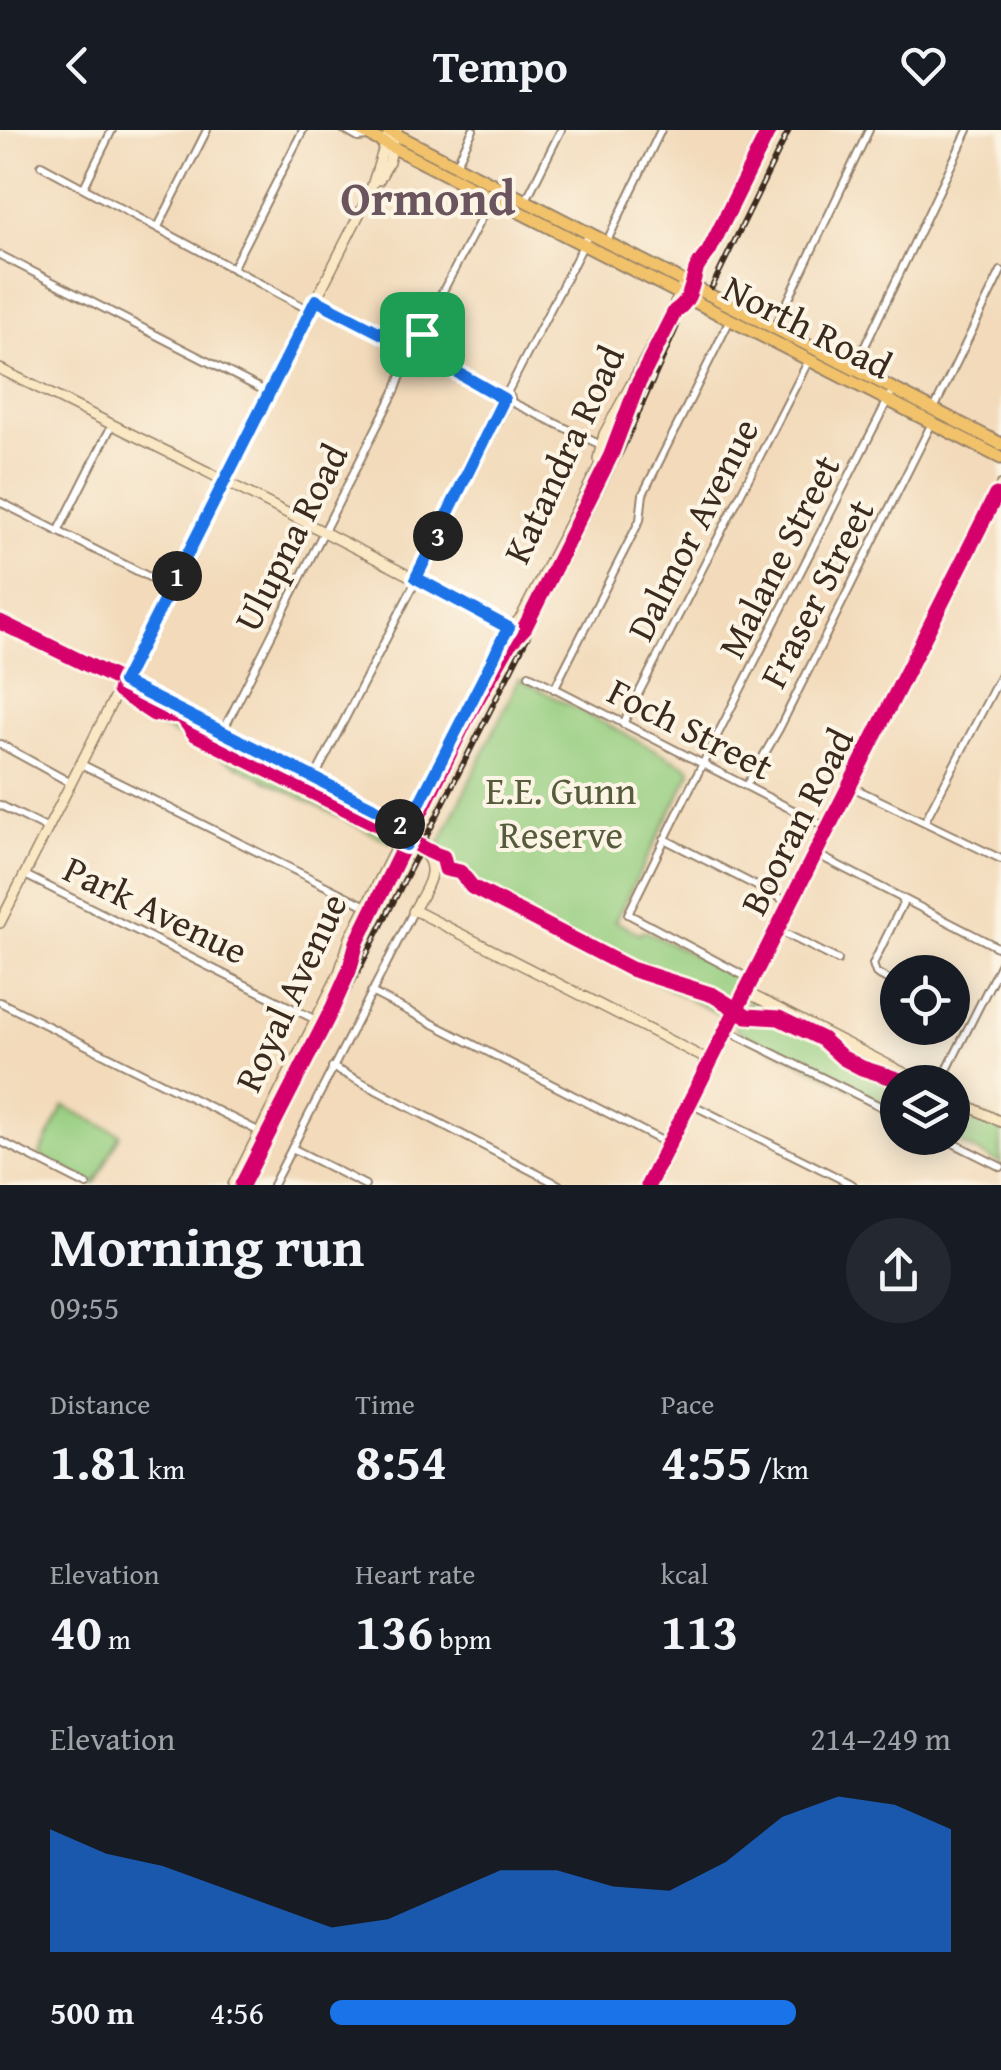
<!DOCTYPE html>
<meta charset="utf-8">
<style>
body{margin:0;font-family:"Gentium Book Plus",serif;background:#242831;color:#f1f3f6;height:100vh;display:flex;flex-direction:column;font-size:38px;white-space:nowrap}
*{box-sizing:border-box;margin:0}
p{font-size:32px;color:#9ea1a6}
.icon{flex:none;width:55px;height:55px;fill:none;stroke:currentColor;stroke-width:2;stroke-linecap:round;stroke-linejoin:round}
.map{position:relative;height:1055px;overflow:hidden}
.details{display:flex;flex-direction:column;background:#171b24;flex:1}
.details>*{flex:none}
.fabs{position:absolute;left:880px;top:825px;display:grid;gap:20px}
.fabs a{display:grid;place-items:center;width:90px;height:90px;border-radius:50%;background:#171b24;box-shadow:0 5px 25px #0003;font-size:50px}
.pin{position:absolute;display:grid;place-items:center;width:85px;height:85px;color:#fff;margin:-42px;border-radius:20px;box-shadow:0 5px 15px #0006}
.km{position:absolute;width:50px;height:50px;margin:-25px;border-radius:50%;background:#222;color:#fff;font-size:28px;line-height:50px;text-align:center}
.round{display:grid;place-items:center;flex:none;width:105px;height:105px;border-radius:52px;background:#242831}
.overview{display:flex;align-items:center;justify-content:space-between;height:170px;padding:0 50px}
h1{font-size:55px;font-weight:700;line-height:75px}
.stats{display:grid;grid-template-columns:repeat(3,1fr);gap:15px;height:170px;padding:10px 50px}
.stats div{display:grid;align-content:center}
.stats b{font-size:50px;font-weight:700}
.stats small{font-size:28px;font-weight:400}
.stats p{font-size:28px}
.chart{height:280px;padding:20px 50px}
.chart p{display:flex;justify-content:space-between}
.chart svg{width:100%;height:180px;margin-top:10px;fill:#1a73e8;opacity:.7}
ul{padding:0 50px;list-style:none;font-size:32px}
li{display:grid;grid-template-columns:160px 120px 1fr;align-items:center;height:75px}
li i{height:25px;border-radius:12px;background:#1a73e8}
header{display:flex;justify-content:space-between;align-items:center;height:130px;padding:0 50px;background:#171b24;font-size:45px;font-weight:700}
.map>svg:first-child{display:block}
.green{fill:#96ce80;stroke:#687c4f;stroke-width:2.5}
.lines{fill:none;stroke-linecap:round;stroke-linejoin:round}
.street-casing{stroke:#96826c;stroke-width:10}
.secondary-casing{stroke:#96826c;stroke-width:12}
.highway-casing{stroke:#96826c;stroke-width:15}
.street{stroke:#fff;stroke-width:6}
.secondary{stroke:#fae7c3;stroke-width:9}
.highway{stroke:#f2c26a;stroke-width:11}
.rail-casing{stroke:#3b2a1e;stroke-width:6}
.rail{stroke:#fcf5e5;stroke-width:2.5;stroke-dasharray:8;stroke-linecap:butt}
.cycleway-casing{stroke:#fcf5e5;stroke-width:21}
.cycleway{stroke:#d6006c;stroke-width:15}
.route-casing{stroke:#fff;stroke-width:20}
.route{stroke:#1a73e8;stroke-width:12}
.labels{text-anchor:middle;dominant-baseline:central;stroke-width:8;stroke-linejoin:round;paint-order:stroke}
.street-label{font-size:38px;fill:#3b2a1e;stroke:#fcf5e5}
.park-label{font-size:38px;fill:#565b3b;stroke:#fcf5e5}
.district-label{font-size:48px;font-weight:bold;fill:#6a545e;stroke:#fcf5e5}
</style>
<header><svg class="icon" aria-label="back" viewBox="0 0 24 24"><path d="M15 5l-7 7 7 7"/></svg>Tempo<svg class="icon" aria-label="heart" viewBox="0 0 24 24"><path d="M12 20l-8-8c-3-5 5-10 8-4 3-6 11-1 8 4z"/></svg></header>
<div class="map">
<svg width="1001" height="1055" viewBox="0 0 1001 1055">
<rect width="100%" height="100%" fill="#fcf5e5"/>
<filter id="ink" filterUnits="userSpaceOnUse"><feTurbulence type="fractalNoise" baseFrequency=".01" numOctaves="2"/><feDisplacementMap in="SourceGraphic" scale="20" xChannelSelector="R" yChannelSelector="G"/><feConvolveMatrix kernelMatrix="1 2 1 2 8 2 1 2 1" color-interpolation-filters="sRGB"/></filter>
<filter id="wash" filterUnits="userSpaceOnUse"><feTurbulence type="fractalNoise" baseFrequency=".0048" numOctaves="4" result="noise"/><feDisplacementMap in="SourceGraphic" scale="40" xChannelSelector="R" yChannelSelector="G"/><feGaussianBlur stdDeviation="2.25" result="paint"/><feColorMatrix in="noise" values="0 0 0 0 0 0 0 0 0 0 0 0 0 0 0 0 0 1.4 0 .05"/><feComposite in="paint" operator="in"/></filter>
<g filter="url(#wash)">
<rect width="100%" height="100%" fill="#f2daba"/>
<g class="green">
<path d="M 519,549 L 690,638 L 691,642 L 615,791 L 640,804 L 643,800 L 742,849 L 723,886 L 443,745 L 436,721 Z"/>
<path d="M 129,559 L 384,686 L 398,697 L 390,712 L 120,577 Z"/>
<path d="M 752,870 L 916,952 L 898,952 L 897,981 L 735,899 L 747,871 Z"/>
<path d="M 953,971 L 1001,995 L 1001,1034 L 950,1008 Z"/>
<path d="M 64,976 L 120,1004 L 95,1054 L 43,1029 L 40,1024 Z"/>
</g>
</g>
<g filter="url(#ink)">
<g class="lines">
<g class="street-casing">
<g id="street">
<path d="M 344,0 L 358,8 L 367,7"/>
<path d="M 41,35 L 311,181"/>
<path d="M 456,35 L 473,0"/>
<path d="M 84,57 L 112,0"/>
<path d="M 526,70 L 561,0"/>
<path d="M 158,97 L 207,0"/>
<path d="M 607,111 L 661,0"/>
<path d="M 0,125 L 269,263"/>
<path d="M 233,137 L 303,0"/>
<path d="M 687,155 L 763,0"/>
<path d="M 316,171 L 412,216"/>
<path d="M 775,198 L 869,0"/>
<path d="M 412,216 L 419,218 L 417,225 L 411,224 Z"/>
<path d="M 414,216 L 493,66"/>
<path d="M 417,225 L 506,264"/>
<path d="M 854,239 L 968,0"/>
<path d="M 507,263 L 589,104"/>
<path d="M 508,264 L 511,268 L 507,271 L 503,267 Z"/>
<path d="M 509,271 L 601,315"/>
<path d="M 934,279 L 1001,141"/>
<path d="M 0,372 L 171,458"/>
<path d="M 58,402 L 112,295"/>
<path d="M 529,545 L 828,698"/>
<path d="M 554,559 L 640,390 L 643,364 L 730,190"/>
<path d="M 623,594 L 809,230"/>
<path d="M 223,601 L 396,259 L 410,222"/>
<path d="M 0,614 L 71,653"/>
<path d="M 81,634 L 366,776"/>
<path d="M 315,647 L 508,272"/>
<path d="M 695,648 L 628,784 L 752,850"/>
<path d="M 695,649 L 893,260"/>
<path d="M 746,656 L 779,599 L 932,293"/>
<path d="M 850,656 L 1001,729"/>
<path d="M 0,675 L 48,699"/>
<path d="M 925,691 L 1001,545"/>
<path d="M 664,709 L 790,773"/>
<path d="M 816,724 L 1001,819"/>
<path d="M 25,745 L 316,890"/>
<path d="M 778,800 L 838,830"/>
<path d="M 898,855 L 876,843 L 873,834 L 904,771"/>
<path d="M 371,862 L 668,1014"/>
<path d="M 0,872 L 260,1002"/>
<path d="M 726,900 L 898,985"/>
<path d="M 332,937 L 559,1055"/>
<path d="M 941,952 L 1001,833"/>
<path d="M 689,973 L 853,1055"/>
<path d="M 943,1008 L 1001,1037"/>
<path d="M 0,1011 L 87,1055"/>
<path d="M 292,1018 L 365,1055"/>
<path d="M 273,1055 L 412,784"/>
</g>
</g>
<g class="secondary-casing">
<g id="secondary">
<path d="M 379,50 L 389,32 L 397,0"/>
<path d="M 0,239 L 210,343"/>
<path d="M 598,329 L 604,304 L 680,164 L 683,152"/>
<path d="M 205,341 L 513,499"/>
<path d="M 521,487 L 601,332 L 617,282"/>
<path d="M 0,492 L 409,693"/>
<path d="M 397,716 L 414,726"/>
<path d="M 414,780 L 710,931"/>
<path d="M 413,782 C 422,764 441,742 425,725"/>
<path d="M 0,793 L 369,65 L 387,8"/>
<path d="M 746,862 L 922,952"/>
<path d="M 952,968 L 1001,992"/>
<path d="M 233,1055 L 339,843 L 350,808 L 502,508 L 522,486"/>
<path d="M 648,1055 L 1001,355"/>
</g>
</g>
<g class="highway-casing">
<g id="highway">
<path d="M 359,0 L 1001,328"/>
<path d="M 387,0 L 1001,314"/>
</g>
</g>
<use href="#street" class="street"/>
<use href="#secondary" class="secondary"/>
<use href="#highway" class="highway"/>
<g class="rail-casing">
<g id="rail">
<path d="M 712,157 L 789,0"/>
<path d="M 250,1055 L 620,324 L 677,196"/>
</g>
</g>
<use href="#rail" class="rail"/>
<g class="cycleway-casing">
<g id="cycleway">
<path d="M 0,492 L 123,552 L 119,561 L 154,584 L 182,586 L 195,604 L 219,616 L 383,697 C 406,703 419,720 443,727 L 446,739 L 460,742 L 472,757 L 631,839 L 713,865 L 747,886 L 779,888 L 822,909 L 843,928 L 862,938 L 906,952"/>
<path d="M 242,1055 L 332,879 L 349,841 L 357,812 L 469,584 L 509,514 L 525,497 L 611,325 L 637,256 L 675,181 C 689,172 691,160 695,144 C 696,136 704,128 709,121 L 769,0"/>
<path d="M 648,1055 L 996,365"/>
</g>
</g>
<use href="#cycleway" class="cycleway"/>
</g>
</g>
<g class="lines" filter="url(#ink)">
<g class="route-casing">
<path id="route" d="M 422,204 L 414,216 L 400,213 L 316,170 L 123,552 L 392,687 L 407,698 L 404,704 L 410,708 L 406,715 L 399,712 L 418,676 L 492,531 C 498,520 501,508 509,498 L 416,448 L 504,269 L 420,221 L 422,204"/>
</g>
<use href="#route" class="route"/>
</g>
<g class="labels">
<g class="street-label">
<text transform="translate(808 196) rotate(27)">North Road</text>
<text transform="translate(563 324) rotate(-65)">Katandra Road</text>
<text transform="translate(692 399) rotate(-63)">Dalmor Avenue</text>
<text transform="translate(290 407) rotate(-63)">Ulupna Road</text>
<text transform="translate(778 426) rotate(-63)">Malane Street</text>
<text transform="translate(816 463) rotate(-63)">Fraser Street</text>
<text transform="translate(691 598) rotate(27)">Foch Street</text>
<text transform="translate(796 691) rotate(-63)">Booran Road</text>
<text transform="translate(156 779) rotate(26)">Park Avenue</text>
<text transform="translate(290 862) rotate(-65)">Royal Avenue</text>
</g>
<g class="park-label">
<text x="561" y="660">E.E. Gunn<tspan x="561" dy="44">Reserve</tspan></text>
</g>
<g class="district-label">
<text x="428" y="67">Ormond</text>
</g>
</g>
</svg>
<div class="fabs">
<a><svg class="icon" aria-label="locate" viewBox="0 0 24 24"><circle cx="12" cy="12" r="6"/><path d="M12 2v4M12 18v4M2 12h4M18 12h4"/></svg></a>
<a><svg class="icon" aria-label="layers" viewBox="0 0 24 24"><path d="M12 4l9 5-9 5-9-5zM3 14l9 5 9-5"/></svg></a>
</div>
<div class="pin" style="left:422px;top:204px;background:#1e9e55"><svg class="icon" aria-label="arrive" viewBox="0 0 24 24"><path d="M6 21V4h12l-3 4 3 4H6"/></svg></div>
<b class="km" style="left:177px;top:446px">1</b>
<b class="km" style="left:400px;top:694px">2</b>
<b class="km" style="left:438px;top:406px">3</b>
</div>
<section class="details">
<div class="overview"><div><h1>Morning run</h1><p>09:55</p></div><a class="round"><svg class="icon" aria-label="share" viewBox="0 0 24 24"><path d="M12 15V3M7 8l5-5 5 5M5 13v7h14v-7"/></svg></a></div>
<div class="stats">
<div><p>Distance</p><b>1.81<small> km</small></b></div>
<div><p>Time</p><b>8:54</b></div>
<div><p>Pace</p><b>4:55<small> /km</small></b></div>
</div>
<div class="stats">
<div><p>Elevation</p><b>40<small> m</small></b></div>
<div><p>Heart rate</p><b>136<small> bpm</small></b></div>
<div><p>kcal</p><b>113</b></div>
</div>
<div class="chart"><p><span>Elevation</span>214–249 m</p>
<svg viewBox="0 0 160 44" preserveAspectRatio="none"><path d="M0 44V14L10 20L20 23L30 28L40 33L50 38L60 36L70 30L80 24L90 24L100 28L110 29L120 22L130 11L140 6L150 8L160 14V44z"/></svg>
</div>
<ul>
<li><b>500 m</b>4:56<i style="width:75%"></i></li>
</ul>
</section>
